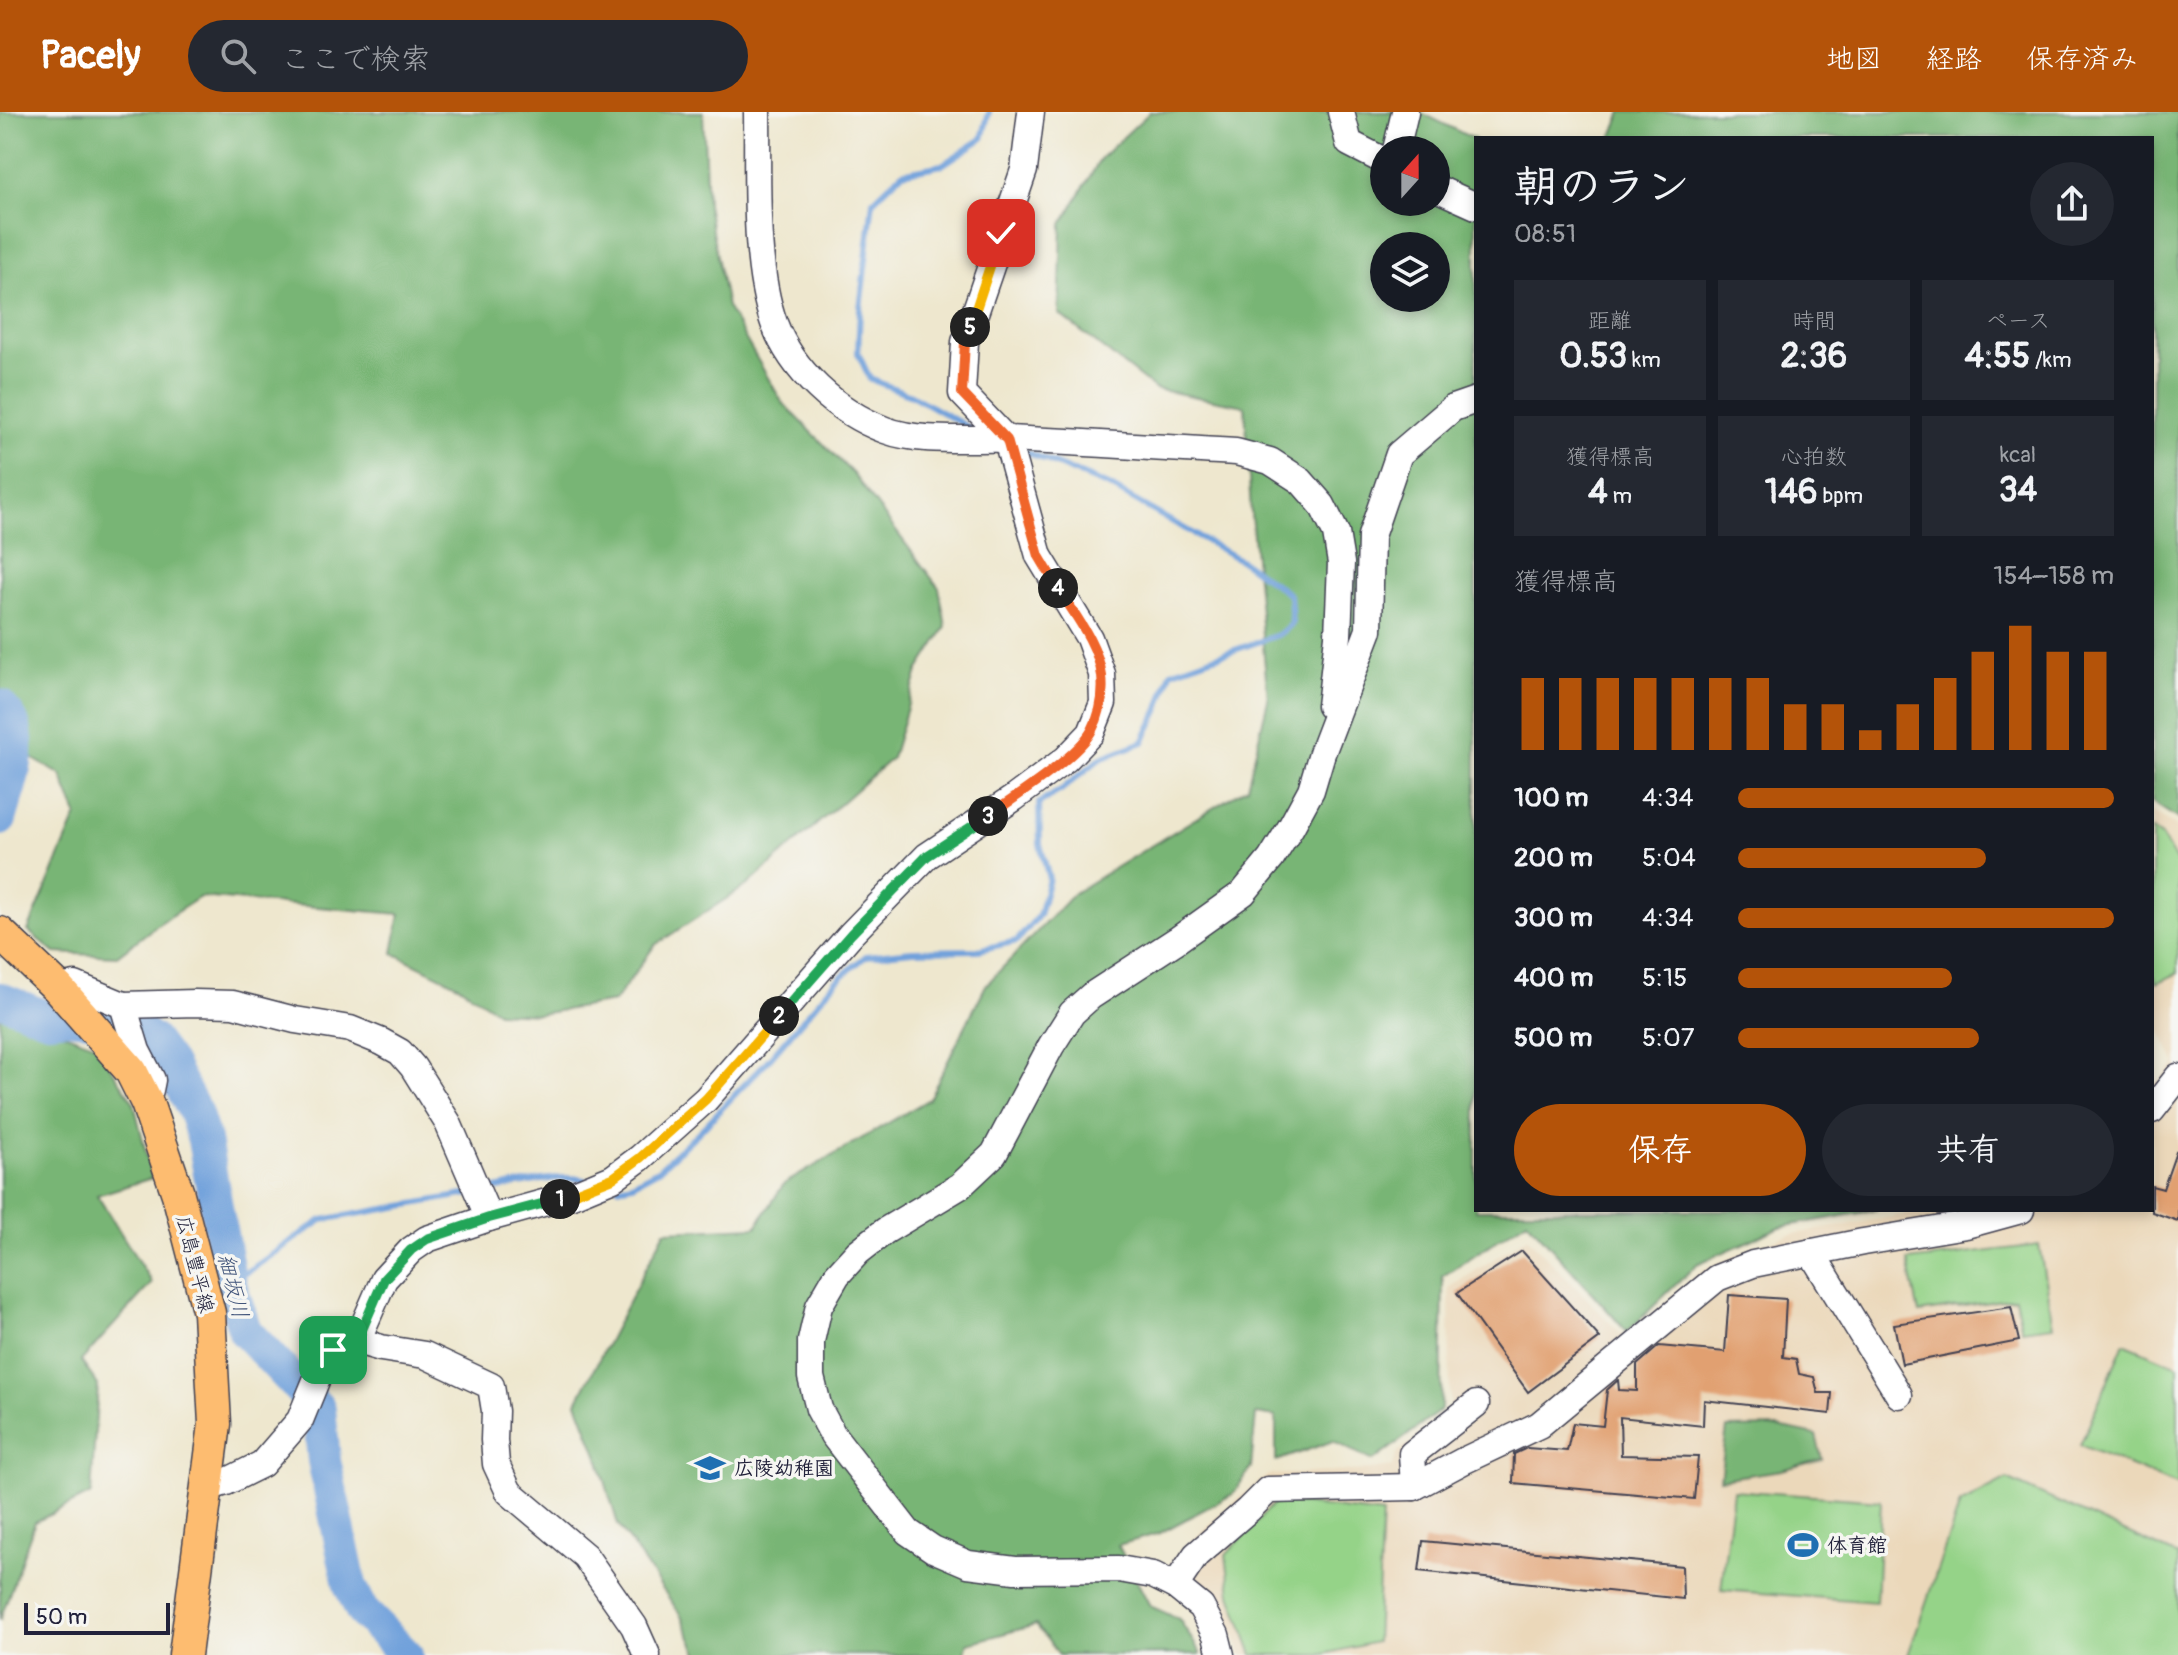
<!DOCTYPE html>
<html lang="ja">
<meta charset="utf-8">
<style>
body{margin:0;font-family:Pangolin,"Klee One",sans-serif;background:#242831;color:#f1f3f6;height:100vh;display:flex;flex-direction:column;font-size:30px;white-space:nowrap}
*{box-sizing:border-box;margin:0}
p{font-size:26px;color:#9ea1a6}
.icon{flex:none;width:44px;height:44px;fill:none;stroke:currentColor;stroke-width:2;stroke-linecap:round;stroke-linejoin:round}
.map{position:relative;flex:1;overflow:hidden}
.details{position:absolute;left:1474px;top:24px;width:680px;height:1076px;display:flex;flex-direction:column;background:#171b24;border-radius:0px;box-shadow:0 4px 12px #0003}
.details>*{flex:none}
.needle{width:52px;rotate:21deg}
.controls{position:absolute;left:1370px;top:24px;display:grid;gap:16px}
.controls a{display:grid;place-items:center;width:80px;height:80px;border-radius:50%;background:#171b24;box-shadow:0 4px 12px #0003;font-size:40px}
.scale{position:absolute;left:24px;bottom:20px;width:146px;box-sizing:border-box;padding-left:8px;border:4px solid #22223b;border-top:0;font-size:22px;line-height:28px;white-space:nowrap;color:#22223b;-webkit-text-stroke:6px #f6f6f2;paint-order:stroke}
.pin{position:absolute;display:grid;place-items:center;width:68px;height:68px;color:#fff;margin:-34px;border-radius:16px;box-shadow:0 4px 12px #0006}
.km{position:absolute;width:40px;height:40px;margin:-20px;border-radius:50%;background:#222;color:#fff;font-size:22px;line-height:40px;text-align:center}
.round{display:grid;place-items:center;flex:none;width:84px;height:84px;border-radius:42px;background:#242831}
.head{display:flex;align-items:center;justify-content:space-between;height:136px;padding:0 40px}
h1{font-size:44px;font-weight:700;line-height:60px}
.stats{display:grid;grid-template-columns:repeat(3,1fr);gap:12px;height:136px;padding:8px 40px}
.stats div{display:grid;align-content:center;border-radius:0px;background:#242831;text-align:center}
.stats b{font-size:34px;font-weight:700}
.stats small{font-size:22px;font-weight:400}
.stats p{font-size:22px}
.chart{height:224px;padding:16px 40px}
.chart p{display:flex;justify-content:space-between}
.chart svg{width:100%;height:144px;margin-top:8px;stroke:#b45309;stroke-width:6}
.primary-button{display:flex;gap:16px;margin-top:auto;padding:16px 40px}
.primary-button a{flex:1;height:92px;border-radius:48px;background:#b45309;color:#fff;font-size:32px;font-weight:700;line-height:92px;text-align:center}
.primary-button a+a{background:#242831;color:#f1f3f6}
ul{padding:0 40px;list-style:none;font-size:26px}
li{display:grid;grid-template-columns:128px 96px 1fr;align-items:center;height:60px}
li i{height:20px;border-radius:10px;background:#b45309}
header{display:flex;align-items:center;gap:48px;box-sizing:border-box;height:112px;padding:0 40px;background:#b45309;color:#fff}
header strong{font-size:38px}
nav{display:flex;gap:44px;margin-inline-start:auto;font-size:28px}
.search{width:560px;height:72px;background:#242831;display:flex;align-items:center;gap:20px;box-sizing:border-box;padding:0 28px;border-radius:44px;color:#9ea1a6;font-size:30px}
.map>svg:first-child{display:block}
.built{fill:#ebd8ba}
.green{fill:#95d388;stroke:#5c7a62;stroke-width:2}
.forest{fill:#78b574;stroke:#4d6c58;stroke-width:2;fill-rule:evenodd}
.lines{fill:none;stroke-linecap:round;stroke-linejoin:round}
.stream{stroke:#71a1db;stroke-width:6}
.river{stroke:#71a1db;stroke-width:34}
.building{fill:#e1a071}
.minor-casing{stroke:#414051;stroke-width:29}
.major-casing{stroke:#414051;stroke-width:35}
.minor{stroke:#fff;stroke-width:26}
.major{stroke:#fdbc70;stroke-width:32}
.split-1-casing{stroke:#fff;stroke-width:16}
.split-2-casing{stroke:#fff;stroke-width:16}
.split-3-casing{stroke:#fff;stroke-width:16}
.split-4-casing{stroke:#fff;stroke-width:16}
.split-5-casing{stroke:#fff;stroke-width:16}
.split-6-casing{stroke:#fff;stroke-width:16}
.split-1{stroke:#22a559;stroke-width:10}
.split-2{stroke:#f5b400;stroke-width:10}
.split-3{stroke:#22a559;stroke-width:10}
.split-4{stroke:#f0652b;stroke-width:10}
.split-5{stroke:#f0652b;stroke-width:10}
.split-6{stroke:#f5b400;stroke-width:10}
.labels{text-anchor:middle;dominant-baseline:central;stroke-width:7;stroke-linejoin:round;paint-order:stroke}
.street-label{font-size:20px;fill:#22223b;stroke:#f6f6f2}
.poi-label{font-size:20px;font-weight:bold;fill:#22223b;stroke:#f6f6f2;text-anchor:start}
.water-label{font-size:22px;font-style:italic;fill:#42557b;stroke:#f6f6f2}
</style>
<header>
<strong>Pacely</strong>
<div class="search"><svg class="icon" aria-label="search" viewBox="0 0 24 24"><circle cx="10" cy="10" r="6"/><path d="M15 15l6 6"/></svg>ここで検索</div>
<nav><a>地図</a><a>経路</a><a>保存済み</a></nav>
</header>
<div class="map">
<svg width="2178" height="1543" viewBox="0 0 2178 1543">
<rect width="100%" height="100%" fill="#f6f6f2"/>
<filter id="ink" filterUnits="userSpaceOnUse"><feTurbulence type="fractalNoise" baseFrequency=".0125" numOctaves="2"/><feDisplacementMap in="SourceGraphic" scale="16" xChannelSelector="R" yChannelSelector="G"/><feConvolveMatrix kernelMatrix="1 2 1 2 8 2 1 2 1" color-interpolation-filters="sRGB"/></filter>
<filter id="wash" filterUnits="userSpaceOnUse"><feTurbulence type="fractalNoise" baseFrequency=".006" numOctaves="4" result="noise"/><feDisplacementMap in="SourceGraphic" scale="32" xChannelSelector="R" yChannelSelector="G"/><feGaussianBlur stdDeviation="1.8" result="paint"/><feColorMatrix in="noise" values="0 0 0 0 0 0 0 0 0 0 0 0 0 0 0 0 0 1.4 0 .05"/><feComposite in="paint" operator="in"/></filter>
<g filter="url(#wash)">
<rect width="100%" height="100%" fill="#eee7ce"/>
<path class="built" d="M 2152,700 L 2176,715 L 2178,718 L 2178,1543 L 1241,1543 L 1224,1491 L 1168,1454 L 1217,1405 L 1268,1363 L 1371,1358 L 1392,1355 L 1397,1341 L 1450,1305 L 1449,1176 L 1527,1125 L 1626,1227 L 1706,1156 L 1788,1123 L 1932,1098 L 2152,1098 L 2152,975 L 2176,952 L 2152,901 Z"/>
<g class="green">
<path d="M 2152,718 L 2162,725 L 2178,752 L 2178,861 L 2157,871 L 2152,860 Z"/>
<path d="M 2039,1133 L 2053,1214 L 2022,1218 L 2015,1186 L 1919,1201 L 1908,1149 Z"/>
<path d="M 2124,1231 L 2178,1254 L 2178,1374 L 2080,1333 Z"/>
<path d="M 2007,1367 L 2178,1444 L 2178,1543 L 1908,1543 L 1960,1392 Z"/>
<path d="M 1733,1378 L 1881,1389 L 1876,1490 L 1721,1478 Z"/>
<path d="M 1276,1389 L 1382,1402 L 1376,1530 L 1320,1543 L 1253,1543 L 1231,1482 L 1226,1443 Z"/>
</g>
<g class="forest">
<path d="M 0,0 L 703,0 L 707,93 L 727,195 L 782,290 L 853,362 L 939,476 L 946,515 L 918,559 L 892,646 L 749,772 L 655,833 L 614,890 L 539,902 L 498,900 L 458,873 L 393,841 L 400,802 L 200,785 L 157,813 L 117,844 L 55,841 L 28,819 L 77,703 L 61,663 L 0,628 Z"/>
<path d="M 1150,0 L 1420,0 L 1476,28 L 1476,1098 L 1877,1098 L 1780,1115 L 1697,1152 L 1627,1220 L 1527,1108 L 1443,1164 L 1441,1298 L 1373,1349 L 1333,1329 L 1276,1349 L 1276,1305 L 1256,1302 L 1251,1356 L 1233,1382 L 1160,1421 L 1118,1433 L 1150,1494 L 1179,1507 L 1201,1542 L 1059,1543 L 1036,1513 L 968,1531 L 963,1543 L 699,1543 L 680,1502 L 618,1413 L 599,1348 L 577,1290 L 665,1119 L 756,1115 L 784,1072 L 929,987 L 986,873 L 1074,781 L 1247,675 L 1268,588 L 1251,402 L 1245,294 L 1155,277 L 1059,202 L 1062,112 L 1101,46 ZM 1384,38 L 1436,38 L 1436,90 L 1384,90 ZM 1384,134 L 1436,134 L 1436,186 L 1384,186 Z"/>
<path d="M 1622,0 L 2178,0 L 2178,707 L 2152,690 L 2152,26 L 1611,26 Z"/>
<path d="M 0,897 L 96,933 L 134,991 L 152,1066 L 97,1083 L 152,1171 L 81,1249 L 98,1273 L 91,1382 L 35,1410 L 0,1508 Z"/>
<path d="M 1778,1315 L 1816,1323 L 1822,1347 L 1782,1358 L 1720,1367 L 1727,1316 Z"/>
</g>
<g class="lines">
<g class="stream">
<path d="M 973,318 L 911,283 L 870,267 L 858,241 L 860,197 L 873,89 L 902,61 L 942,53 L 982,27 L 989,0"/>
<path d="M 618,1075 L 632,1072 L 658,1058 L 700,1019 L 770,946 L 836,869 L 866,844 L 912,839 L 978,838 L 1017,829 L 1039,803 L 1049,767 L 1040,732 L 1039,691 L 1061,678 L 1101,646 L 1143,630 L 1159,597 L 1171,560 L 1278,523 L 1292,512 L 1290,483 L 1245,451 L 1109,374 L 1024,339"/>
<path d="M 485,1079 C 512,1074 559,1061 584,1068"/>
<path d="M 230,1172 L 322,1108 L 470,1082"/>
</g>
<g class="river">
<path d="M 0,594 C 4,599 10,604 12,610 C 24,641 8,677 0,707"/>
<path d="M 0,887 L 48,906 L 69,904 L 127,910 L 152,928 L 169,951 L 195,1000 L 204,1028 L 230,1172 L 245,1219 L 319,1297 L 324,1348 L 350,1473 L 362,1499 L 406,1543"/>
</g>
</g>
<g id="blocks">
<g class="building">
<path d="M 2176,1040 L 2178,1041 L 2178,1109 L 2152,1100 L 2152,1074 L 2163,1077 Z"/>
<path d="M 1522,1139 L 1600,1226 L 1528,1280 L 1457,1181 Z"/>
<path d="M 1729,1183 L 1786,1187 L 1783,1245 L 1796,1247 L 1799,1262 L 1814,1265 L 1818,1281 L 1832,1281 L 1830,1302 L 1704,1288 L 1703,1314 L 1620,1305 L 1621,1343 L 1698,1345 L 1694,1387 L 1513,1371 L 1514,1342 L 1527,1336 L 1567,1339 L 1573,1311 L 1603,1314 L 1607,1278 L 1618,1268 L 1619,1278 L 1637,1279 L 1637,1253 L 1659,1234 L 1725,1240 Z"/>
<path d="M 2011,1195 L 2019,1229 L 1902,1252 L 1894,1212 Z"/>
<path d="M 1423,1429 L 1682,1454 L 1683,1487 L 1419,1459 Z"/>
</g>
</g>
</g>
<g filter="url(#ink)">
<use href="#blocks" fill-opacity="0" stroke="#414051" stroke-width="2"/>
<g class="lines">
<g class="minor-casing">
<g id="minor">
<path d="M 757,0 C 758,63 753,153 774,211 C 792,259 837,300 885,318 C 920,331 968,326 1006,327 C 1082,330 1159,336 1236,340 L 1270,349 L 1301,369 L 1322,393 L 1336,421 L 1341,451 L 1338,524 L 1330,594"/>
<path d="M 1341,0 L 1349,31 L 1384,49"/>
<path d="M 1396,38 L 1405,0"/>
<path d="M 1436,76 L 1476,94"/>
<path d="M 58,876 L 75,873 L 123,893 L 137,939 L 152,968 L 150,978"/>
<path d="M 123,893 L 195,891 L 233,892 L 295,908 L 350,917 L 382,930 L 400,940 L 413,955 L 448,1011 L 489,1106"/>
<path d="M 2152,998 L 2178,965"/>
<path d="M 1811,1140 L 1899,1283"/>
<path d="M 357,1229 L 384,1167 L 411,1138 L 427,1127 L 489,1106 L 572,1083 L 613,1066 L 640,1046 L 706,987 L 851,822 L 927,744 L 1014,686 L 1066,647 L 1091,621 L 1103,591 L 1102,562 L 1089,526 L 1039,444 L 1007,328 L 962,281 L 965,230 L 1024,58 L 1031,0"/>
<path d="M 1414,1375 L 1412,1342 L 1476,1292"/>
<path d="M 206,1376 L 226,1370 L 262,1352 L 300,1308 L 324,1249 L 333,1238 L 357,1229 L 381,1236 L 425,1243 L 491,1274 L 495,1299 L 494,1328 L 496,1352 L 509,1380 L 585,1444 L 634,1514 L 647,1543"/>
<path d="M 1175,1474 L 1196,1443 L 1248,1398 L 1268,1378 L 1414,1375 L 1463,1349 L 1539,1313 L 1717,1166 L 1753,1152 L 1863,1130 L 1966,1113 L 2021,1098"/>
<path d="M 1221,1543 L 1216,1523 L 1201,1495 L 1175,1474 L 1153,1463 L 1119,1457 L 1015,1458 L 968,1452 L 933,1437 L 908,1420 L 833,1323 L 819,1297 L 811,1265 L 811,1229 L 819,1194 L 837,1163 L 858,1140 L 885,1119 L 960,1074 L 994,1042 L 1051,934 L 1072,901 L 1091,884 L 1177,828 L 1243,781 L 1271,747 L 1291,715 L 1311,678 L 1322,641 L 1369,518 L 1371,424 L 1399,342 L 1453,296 L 1476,288"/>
</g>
</g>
<g class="major-casing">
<path id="major" d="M 0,821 L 58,876 L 131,959 L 147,991 L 178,1082 L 209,1201 L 215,1312 L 185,1543"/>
</g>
<use href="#minor" class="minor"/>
<use href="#major" class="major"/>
</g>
</g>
<g class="lines" filter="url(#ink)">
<g class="split-1-casing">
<path id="split-1" d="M 333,1238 L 357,1229 L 384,1167 L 411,1138 L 427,1127 L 489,1106 L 560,1087"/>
</g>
<g class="split-2-casing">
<path id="split-2" d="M 560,1087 L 613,1066 L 640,1046 L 706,987 L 779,904"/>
</g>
<g class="split-3-casing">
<path id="split-3" d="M 779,904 L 851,822 L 927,744 L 988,704"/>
</g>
<g class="split-4-casing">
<path id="split-4" d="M 988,704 C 1014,686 1079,644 1092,618 C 1101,601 1104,583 1102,564 C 1098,532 1075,503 1058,476"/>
</g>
<g class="split-5-casing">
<path id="split-5" d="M 970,215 L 965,230 L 962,281 L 1007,328 L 1039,444 L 1058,476"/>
</g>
<g class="split-6-casing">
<path id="split-6" d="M 970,215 L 1001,121"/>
</g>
<use href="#split-1" class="split-1"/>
<use href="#split-2" class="split-2"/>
<use href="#split-3" class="split-3"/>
<use href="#split-4" class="split-4"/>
<use href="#split-5" class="split-5"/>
<use href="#split-6" class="split-6"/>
</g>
<defs>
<g id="school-bare" transform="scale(2.4)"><path d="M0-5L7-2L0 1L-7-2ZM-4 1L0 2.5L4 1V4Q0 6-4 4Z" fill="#1f6fb2" stroke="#f6f6f2" stroke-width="2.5" paint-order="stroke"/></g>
<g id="stadium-bare" transform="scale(2.4)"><path d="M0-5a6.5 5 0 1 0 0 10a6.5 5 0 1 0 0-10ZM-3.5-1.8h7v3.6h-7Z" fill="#1f6fb2" stroke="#f6f6f2" stroke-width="2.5" paint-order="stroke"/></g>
</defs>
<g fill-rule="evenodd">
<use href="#school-bare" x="710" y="1356"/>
<use href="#stadium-bare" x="1803" y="1433"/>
</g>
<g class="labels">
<g class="street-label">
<text transform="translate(195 1152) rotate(76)">広島豊平線</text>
</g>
<g class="poi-label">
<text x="734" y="1356">広陵幼稚園</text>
<text x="1827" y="1433">体育館</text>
</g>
<g class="water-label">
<text transform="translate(233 1174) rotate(76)">細坂川</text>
</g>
</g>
</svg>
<div class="controls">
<a><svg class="needle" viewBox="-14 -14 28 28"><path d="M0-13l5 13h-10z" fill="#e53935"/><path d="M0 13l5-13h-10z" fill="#9ea1a6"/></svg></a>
<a><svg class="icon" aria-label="layers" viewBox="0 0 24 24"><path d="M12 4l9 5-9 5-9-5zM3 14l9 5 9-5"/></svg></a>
</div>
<div class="scale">50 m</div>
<div class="pin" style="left:333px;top:1238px;background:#1e9e55"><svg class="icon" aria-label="arrive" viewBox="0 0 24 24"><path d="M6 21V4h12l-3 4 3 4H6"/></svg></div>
<div class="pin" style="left:1001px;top:121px;background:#d93025"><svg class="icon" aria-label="check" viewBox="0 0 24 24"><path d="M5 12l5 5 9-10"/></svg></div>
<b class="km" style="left:560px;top:1087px">1</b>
<b class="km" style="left:779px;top:904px">2</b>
<b class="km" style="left:988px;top:704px">3</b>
<b class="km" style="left:1058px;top:476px">4</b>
<b class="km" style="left:970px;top:215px">5</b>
<section class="details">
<div class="head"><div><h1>朝のラン</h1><p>08:51</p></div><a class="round"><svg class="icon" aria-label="share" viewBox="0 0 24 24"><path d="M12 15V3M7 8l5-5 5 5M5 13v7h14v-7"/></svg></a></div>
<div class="stats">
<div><p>距離</p><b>0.53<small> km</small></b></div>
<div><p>時間</p><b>2:36</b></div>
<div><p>ペース</p><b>4:55<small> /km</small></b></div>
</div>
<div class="stats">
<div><p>獲得標高</p><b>4<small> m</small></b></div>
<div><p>心拍数</p><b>146<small> bpm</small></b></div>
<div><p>kcal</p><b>34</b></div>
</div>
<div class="chart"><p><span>獲得標高</span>154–158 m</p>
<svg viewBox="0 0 160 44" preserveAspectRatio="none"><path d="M5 44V22M15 44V22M25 44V22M35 44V22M45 44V22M55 44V22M65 44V22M75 44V30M85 44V30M95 44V38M105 44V30M115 44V22M125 44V14M135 44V6M145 44V14M155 44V14"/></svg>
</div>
<ul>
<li><b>100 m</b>4:34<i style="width:100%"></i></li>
<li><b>200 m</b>5:04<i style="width:66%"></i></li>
<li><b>300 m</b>4:34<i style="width:100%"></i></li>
<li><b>400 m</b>5:15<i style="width:57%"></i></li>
<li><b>500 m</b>5:07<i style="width:64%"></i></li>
</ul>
<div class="primary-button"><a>保存</a><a>共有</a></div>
</section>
</div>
